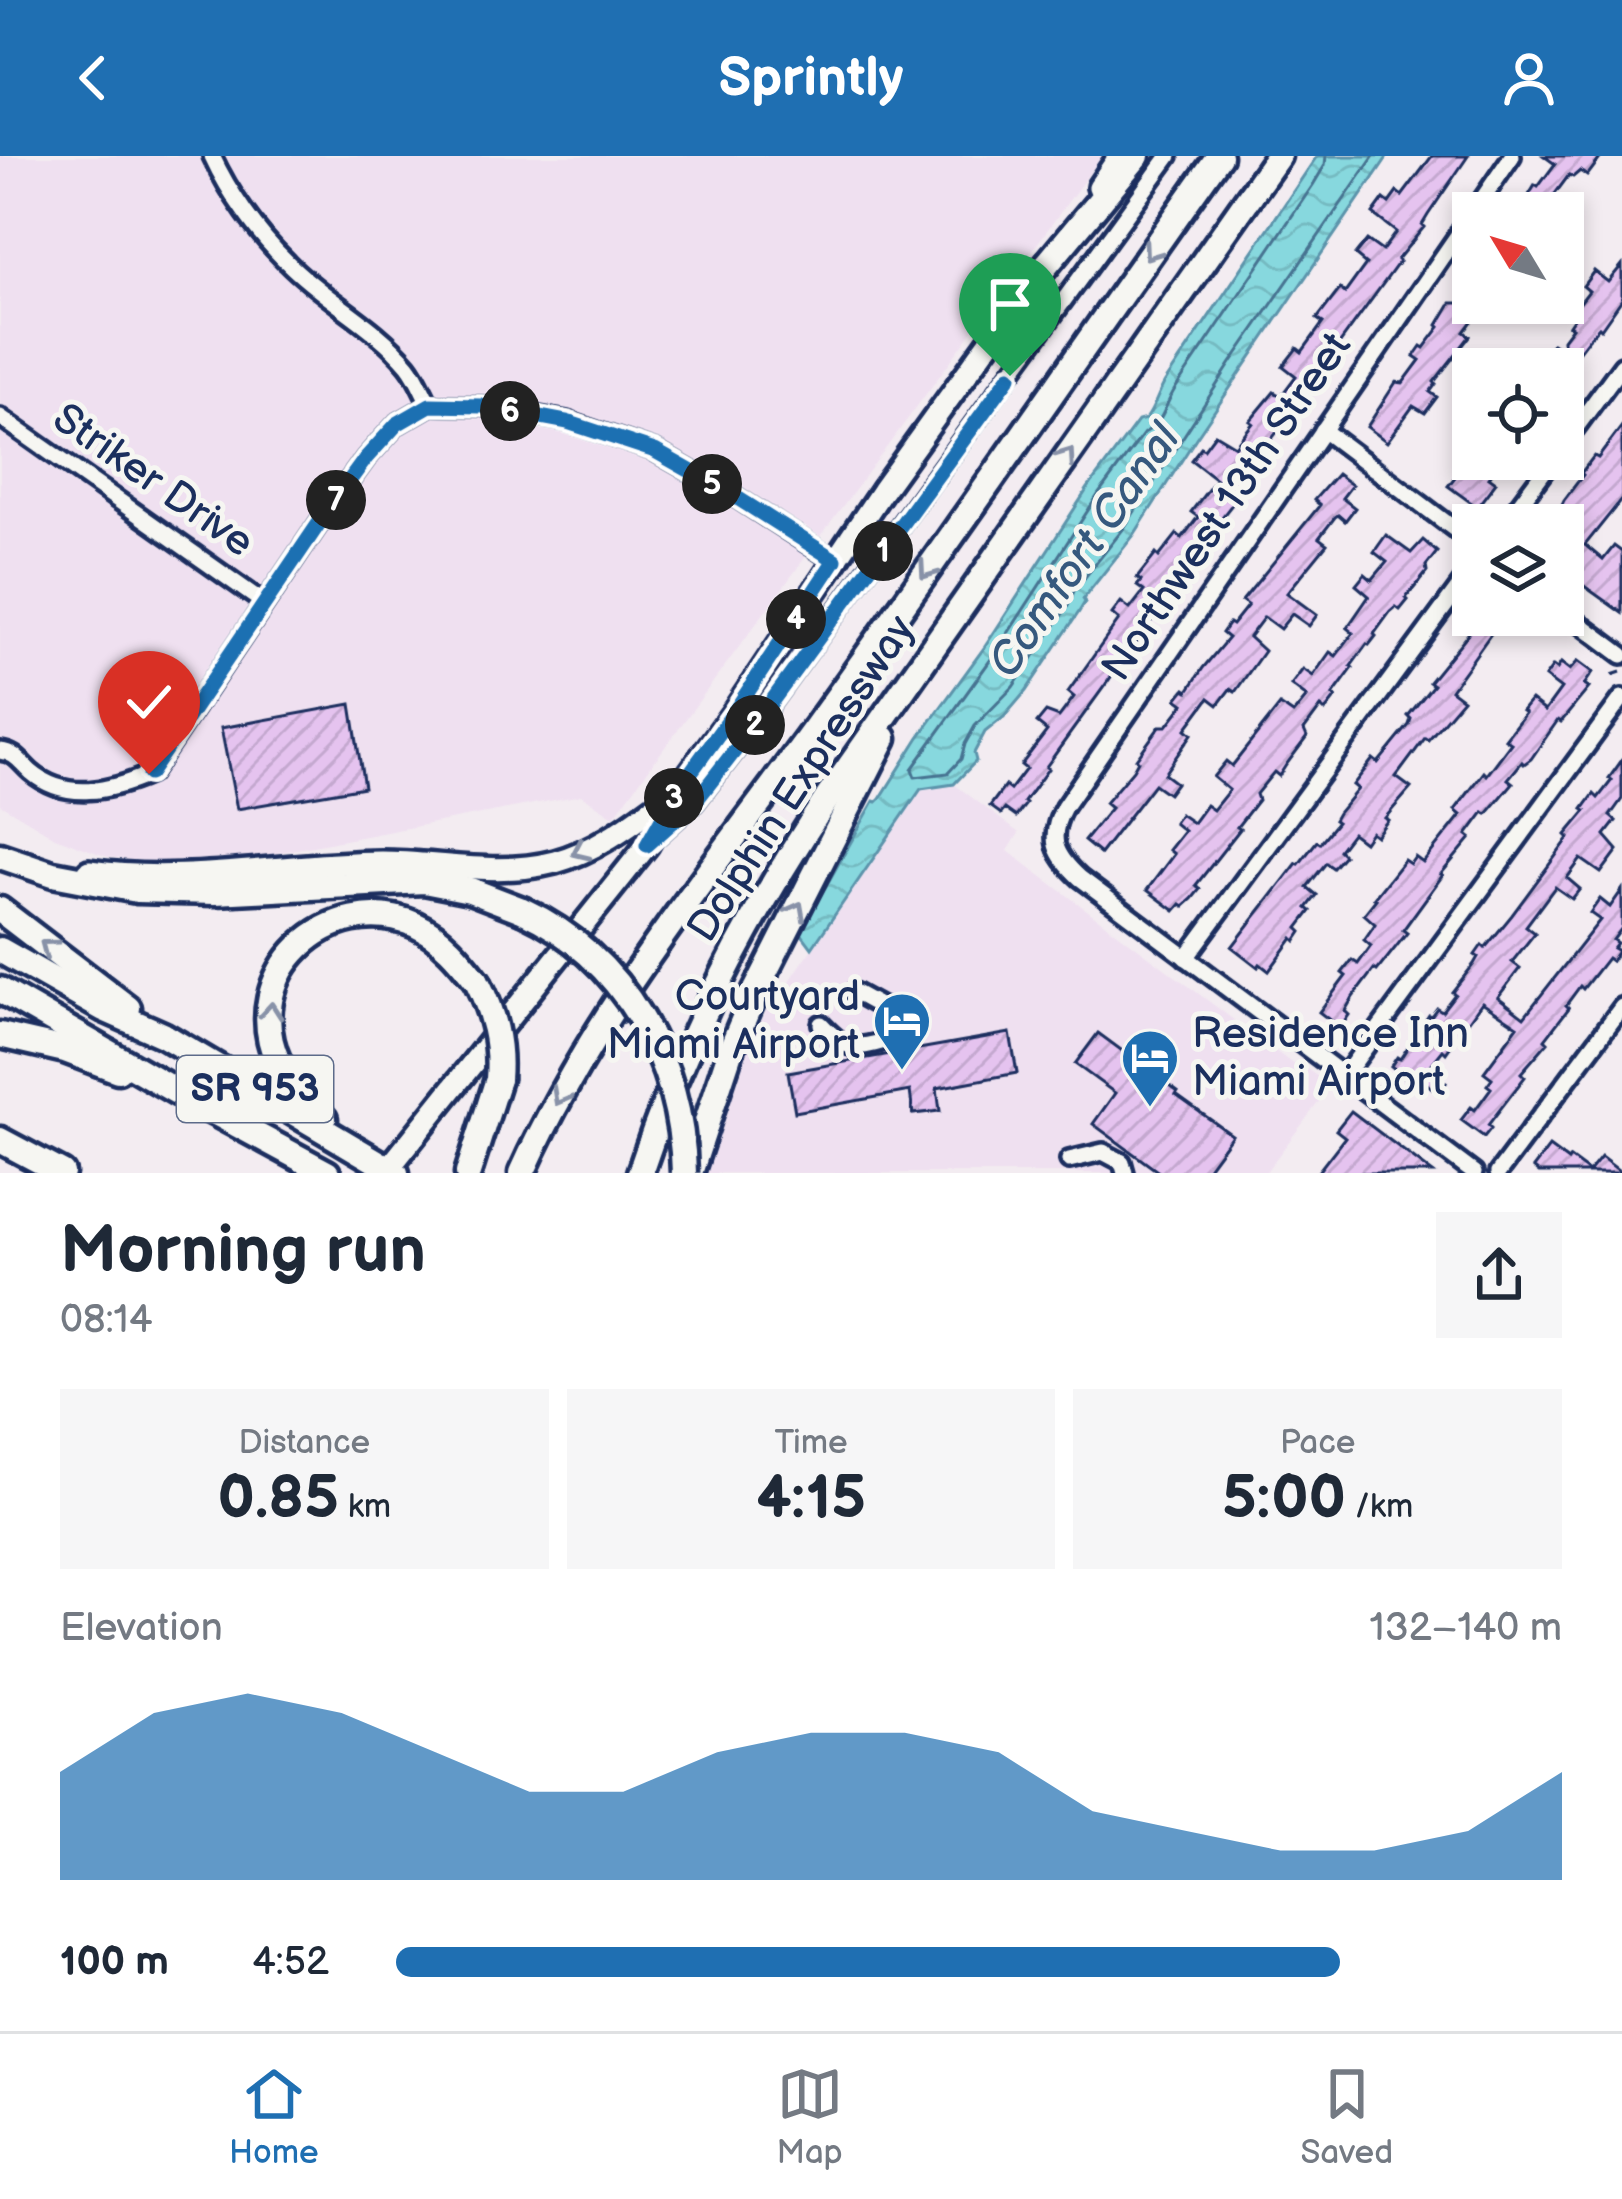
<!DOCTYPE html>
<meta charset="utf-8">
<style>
body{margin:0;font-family:"Balsamiq Sans",sans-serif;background:#f6f6f7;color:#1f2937;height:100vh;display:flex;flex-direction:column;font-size:45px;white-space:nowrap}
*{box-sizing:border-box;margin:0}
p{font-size:39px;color:#747a83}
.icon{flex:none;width:66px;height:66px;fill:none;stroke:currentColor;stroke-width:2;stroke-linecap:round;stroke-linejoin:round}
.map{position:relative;height:1017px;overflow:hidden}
.panel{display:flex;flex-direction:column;background:#fff;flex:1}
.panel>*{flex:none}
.needle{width:78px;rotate:308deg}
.tools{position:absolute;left:1452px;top:36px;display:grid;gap:24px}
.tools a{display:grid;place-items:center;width:132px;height:132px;border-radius:0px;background:#fff;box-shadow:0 6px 18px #0003;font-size:60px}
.pin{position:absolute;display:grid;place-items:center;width:102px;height:102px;color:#fff;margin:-123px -51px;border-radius:50% 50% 50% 0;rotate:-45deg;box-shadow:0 0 12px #0007}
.pin .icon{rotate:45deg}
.km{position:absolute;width:60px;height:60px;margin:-30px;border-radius:50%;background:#222;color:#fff;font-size:33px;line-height:60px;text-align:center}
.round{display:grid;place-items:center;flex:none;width:126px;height:126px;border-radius:0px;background:#f6f6f7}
.headline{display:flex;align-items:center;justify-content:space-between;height:204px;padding:0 60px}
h1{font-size:66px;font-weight:800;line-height:90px}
.figures{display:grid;grid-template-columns:repeat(3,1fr);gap:18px;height:204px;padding:12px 60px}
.figures div{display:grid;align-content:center;border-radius:0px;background:#f6f6f7;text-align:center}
.figures b{font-size:60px;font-weight:800}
.figures small{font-size:33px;font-weight:400}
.figures p{font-size:33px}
.chart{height:336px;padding:24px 60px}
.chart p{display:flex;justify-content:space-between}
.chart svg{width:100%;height:216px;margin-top:12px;fill:#1f6fb2;opacity:.7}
ul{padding:0 60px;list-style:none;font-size:39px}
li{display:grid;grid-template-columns:192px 144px 1fr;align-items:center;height:90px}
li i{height:30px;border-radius:15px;background:#1f6fb2}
header{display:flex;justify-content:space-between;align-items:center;height:156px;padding:0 60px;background:#1f6fb2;color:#fff;font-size:54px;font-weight:800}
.menu{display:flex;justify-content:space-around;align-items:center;height:168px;border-top:3px solid #e0e1e3;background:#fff;font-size:33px;color:#747a83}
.menu a{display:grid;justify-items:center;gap:6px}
.menu .on{color:#1f6fb2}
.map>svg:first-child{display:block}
.built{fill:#efe0f0}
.water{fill:url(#water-waves);stroke:#5c94ab;stroke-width:3}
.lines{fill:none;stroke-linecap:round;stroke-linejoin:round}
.shore{stroke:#467391;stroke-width:3}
.building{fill:url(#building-hatch);stroke:#1b2f5e;stroke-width:3}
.minor-casing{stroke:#1b2f5e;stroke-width:24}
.major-casing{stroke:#1b2f5e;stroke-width:30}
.highway-casing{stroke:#1b2f5e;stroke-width:33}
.path{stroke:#1b2f5e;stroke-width:3;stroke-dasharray:12 9;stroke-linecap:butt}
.minor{stroke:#f6f6f2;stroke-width:15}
.major{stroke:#f6f6f2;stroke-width:21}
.highway{stroke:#f6f6f2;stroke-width:24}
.highway-bridge-casing{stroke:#1b2f5e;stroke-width:33;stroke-linecap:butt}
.highway-bridge{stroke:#f6f6f2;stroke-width:24}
.oneway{stroke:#8892a8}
.route-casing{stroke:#fff;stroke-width:24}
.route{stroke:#1f6fb2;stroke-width:15}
.labels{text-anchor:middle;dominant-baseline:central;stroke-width:10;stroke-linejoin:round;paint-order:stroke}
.shield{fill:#f6f6f2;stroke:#5d6b8a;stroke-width:3}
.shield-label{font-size:39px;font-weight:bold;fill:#1b2f5e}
.street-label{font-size:42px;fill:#1b2f5e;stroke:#f6f6f2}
.poi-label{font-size:42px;fill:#1b2f5e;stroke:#f6f6f2;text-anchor:end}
.water-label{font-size:45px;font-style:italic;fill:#36597e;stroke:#f6f6f2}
</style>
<header><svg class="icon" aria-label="back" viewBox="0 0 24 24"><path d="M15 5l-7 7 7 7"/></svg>Sprintly<svg class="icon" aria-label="person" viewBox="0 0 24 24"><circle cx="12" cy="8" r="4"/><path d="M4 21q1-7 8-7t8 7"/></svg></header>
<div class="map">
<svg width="1622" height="1017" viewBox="0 0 1622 1017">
<defs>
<pattern id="water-waves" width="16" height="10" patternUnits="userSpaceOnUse" patternTransform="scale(3)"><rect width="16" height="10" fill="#87d8de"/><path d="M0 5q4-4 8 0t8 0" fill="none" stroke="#74bac1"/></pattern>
<pattern id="building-hatch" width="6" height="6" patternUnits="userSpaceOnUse" patternTransform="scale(3)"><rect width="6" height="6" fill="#e5c3ef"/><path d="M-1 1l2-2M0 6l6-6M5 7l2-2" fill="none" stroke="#c4a8cf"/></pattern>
</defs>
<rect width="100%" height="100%" fill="#f3ecf1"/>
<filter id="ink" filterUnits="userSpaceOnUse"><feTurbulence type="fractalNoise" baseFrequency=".00833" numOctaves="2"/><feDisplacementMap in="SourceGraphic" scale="24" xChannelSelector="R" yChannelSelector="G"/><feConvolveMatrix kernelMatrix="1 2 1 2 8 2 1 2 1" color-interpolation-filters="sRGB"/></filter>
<g filter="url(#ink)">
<g class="built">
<path d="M 0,0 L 1102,0 L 614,660 L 581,639 L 250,702 L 217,708 L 176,710 L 108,701 L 55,681 L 0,648 Z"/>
<path d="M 954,628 L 1019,677 L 1008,695 L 1298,912 L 1301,909 L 1331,930 L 1265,1017 L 707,1017 L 731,929 L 768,851 L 783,835 L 921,633 Z"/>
</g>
<path class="water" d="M 1317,0 L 1388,0 L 1196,282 L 1134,379 L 1083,443 L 1085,446 L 1079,456 L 1026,535 L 1004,561 L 985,576 L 974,597 L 976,605 L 954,628 L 921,633 L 812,792 L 800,776 L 874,645 L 877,646 L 880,643 L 919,581 L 984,492 L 1088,332 L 1138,265 L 1146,263 C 1155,251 1157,239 1165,226 Z"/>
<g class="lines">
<path class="shore" d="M 1326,0 L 1325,9 L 1313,29 L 1175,233 C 1164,250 1164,267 1144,277 L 1098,339 L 994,499 L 912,613 L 915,621 L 948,617 L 961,603 L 965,588 L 975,570 L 1013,531 L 1068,450 L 1074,435 L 1124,372 L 1231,207 L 1374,0"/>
</g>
<g class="building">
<path d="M 1432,0 L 1468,0 L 1428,59 L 1422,69 L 1424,71 L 1397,104 L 1399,106 L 1329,202 L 1321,215 L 1326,218 L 1311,232 L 1270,285 L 1272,287 L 1248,321 L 1252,323 L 1196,394 L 1199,396 L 1170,431 L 1173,433 L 1165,444 L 1162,442 L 1148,460 L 1153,463 L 1056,597 L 1046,611 L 1048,613 L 1024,646 L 1026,648 L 1016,661 L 1005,653 L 1001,658 L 990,650 L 1005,630 L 1010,634 L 1026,613 L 1021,609 L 1047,575 L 1037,567 L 1046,556 L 1059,561 L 1074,541 L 1068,536 L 1119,464 L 1112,458 L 1121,446 L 1130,453 L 1144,435 L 1137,430 L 1141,425 L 1137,422 L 1156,398 L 1159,401 L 1177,378 L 1182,382 L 1198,361 L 1191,356 L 1216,323 L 1191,304 L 1201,291 L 1204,293 L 1215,278 L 1235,290 L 1253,267 L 1250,265 L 1274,236 L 1281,240 L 1296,220 L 1283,210 L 1297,192 L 1302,196 L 1323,167 L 1317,163 L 1340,133 L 1345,137 L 1366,108 L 1355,99 L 1367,84 L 1382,95 L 1396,76 L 1373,58 L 1384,43 L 1389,47 L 1397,36 L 1402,40 Z"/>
<path d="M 1544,0 L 1602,0 L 1587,20 L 1580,15 L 1573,21 L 1569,19 L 1541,57 L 1519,57 L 1532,41 L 1529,39 L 1535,29 L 1538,31 L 1555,8 Z"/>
<path d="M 1622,109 L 1622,143 L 1601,173 L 1599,171 L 1588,183 L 1563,216 L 1563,183 L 1572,171 L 1569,169 L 1575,160 L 1571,158 L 1589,135 L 1583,130 L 1594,115 L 1608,126 Z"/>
<path d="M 1451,147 L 1516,147 L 1503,164 L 1484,149 L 1464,176 L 1470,180 L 1434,226 L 1436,228 L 1430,236 L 1437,241 L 1425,257 L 1413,250 L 1387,286 L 1367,271 L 1396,226 L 1403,227 L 1420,204 L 1414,200 L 1421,190 L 1424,192 L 1440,171 L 1438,169 Z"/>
<path d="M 1552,187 L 1562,194 L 1548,211 L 1551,213 L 1521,213 L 1532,199 L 1539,204 Z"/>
<path d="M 1622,270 L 1622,343 L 1585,389 L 1603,404 L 1614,390 L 1622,396 L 1622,457 L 1563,415 L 1563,364 L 1557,359 L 1564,344 L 1583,319 L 1581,317 L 1594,300 L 1598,302 Z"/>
<path d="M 1469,303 L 1503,303 L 1489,321 L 1496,326 L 1477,351 L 1448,330 Z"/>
<path d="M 1337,318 L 1352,329 L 1342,342 L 1355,352 L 1345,365 L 1338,359 L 1335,361 L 1319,382 L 1327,388 L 1287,437 L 1317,459 L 1309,470 L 1292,458 L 1280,473 L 1264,461 L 1249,481 L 1264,495 L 1235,536 L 1230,533 L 1218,549 L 1209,542 L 1192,565 L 1186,573 L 1192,578 L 1164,618 L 1176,627 L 1168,638 L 1154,628 L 1100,698 L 1084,685 L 1111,652 L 1105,647 L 1133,614 L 1138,605 L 1136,603 L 1160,570 L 1167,570 L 1184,548 L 1177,543 L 1185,533 L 1188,535 L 1203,512 L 1228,482 L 1222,477 L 1229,467 L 1232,469 L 1248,449 L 1242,445 L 1320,349 L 1314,344 Z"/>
<path d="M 1386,379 L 1411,397 L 1423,384 L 1437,396 L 1426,410 L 1427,416 L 1406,442 L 1408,444 L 1400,454 L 1396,451 L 1390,456 L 1374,478 L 1376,480 L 1369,489 L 1367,488 L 1351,510 L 1353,512 L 1333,539 L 1336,541 L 1325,555 L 1321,551 L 1304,574 L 1307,581 L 1286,609 L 1279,620 L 1274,616 L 1256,638 L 1258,644 L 1237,671 L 1240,673 L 1196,729 L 1200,733 L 1192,743 L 1184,750 L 1181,748 L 1175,755 L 1147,734 L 1174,698 L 1169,694 L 1184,675 L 1174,667 L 1180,658 L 1193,667 L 1206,649 L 1213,654 L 1229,634 L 1213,621 L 1226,605 L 1232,610 L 1280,549 L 1293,558 L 1307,541 L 1291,529 L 1303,513 L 1313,520 L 1330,496 L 1336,500 L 1353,477 L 1347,472 L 1369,440 L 1356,429 L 1365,418 L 1372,424 L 1387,406 L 1374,396 Z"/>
<path d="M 1464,459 L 1512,459 L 1499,476 L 1495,472 L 1451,534 L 1463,543 L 1428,584 L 1425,582 L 1396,621 L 1411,632 L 1385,662 L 1388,664 L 1376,680 L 1371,676 L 1364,686 L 1352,677 L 1339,694 L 1344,699 L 1333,712 L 1326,707 L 1307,731 L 1317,739 L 1307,752 L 1311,755 L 1298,772 L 1302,776 L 1296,785 L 1293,782 L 1269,815 L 1260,808 L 1258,811 L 1232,791 L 1297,707 L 1299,708 L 1317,685 L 1320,687 L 1337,666 L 1334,664 L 1338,657 L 1358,633 L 1353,629 L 1373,603 L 1378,607 L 1409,569 L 1411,563 L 1408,560 L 1433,529 L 1429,526 L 1476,468 Z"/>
<path d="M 1578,505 L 1593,516 L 1584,529 L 1589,532 L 1561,566 L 1558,564 L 1531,603 L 1524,608 L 1522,606 L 1508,623 L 1513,627 L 1487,658 L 1484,656 L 1467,679 L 1471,682 L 1441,718 L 1443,719 L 1403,774 L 1407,777 L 1377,815 L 1374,813 L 1353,841 L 1345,855 L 1349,859 L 1340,872 L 1319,856 L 1346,820 L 1342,817 L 1352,804 L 1358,808 L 1371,790 L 1364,784 L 1375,768 L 1364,758 L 1376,743 L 1374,742 L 1404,704 L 1410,708 L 1415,701 L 1423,707 L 1461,659 L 1455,654 L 1484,616 L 1487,619 L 1511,587 L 1505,583 L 1525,557 L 1522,555 L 1531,544 L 1545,555 L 1561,533 L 1545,521 L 1553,510 L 1557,513 L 1561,507 L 1570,514 Z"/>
<path d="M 351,548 L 364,631 L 237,653 L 221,572 Z"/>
<path d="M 1622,604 L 1622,643 L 1610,660 L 1616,665 L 1605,679 L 1618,694 L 1601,717 L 1581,703 L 1567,722 L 1580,733 L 1572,743 L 1555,731 L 1526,770 L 1535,777 L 1512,806 L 1520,812 L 1498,841 L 1524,861 L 1600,764 L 1590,757 L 1600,743 L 1610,751 L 1622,734 L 1622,772 L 1613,784 L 1617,787 L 1613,792 L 1618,795 L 1611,805 L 1607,802 L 1583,833 L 1580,830 L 1566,849 L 1569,852 L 1545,883 L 1548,886 L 1521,917 L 1525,921 L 1488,969 L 1491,972 L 1484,981 L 1461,964 L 1471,951 L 1475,954 L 1491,932 L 1487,929 L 1492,922 L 1484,916 L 1518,870 L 1482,846 L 1446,897 L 1443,894 L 1427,914 L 1446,927 L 1439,937 L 1413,918 L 1408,924 L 1391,910 L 1397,901 L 1400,903 L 1429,859 L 1431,860 L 1437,852 L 1442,855 L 1455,838 L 1452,836 L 1474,808 L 1478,801 L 1475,799 L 1482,789 L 1485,792 L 1512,759 L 1569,682 L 1566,679 L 1586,655 L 1583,653 L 1594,638 L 1598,642 L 1612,624 L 1609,622 Z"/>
<path d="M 1010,877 L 1017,917 L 937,932 L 940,955 L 913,958 L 910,935 L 795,956 L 788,916 Z"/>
<path d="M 1098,877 L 1178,936 L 1176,939 L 1232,979 L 1204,1017 L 1160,1017 L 1093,968 L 1115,937 L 1075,908 Z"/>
<path d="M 1351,955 L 1433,1017 L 1317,1017 L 1345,981 L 1336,974 Z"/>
<path d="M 1549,991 L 1568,1005 L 1570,1002 L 1589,1016 L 1601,1001 L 1622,1017 L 1539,1017 L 1533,1012 Z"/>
</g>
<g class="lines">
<g class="minor-casing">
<g id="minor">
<path d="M 212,0 C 229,37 257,77 287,106 C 324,144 374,168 408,209 C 417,220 423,236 430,249 L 482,250 L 567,265 L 655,295 L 731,338 L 835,405"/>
<path d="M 1473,57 L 1064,651 C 1047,683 1055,699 1080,722 L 1474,1017"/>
<path d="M 1473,57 L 1512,0"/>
<path d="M 0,261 L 264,447"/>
<path d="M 1323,274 L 1473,387"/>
<path d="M 1563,289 L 1622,209"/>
<path d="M 1504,369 L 1553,303"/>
<path d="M 1563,455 L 1622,499"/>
<path d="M 0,595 C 16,597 19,605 31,616 C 66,646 111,635 150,618 L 328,354 L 366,302 L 397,268 L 430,249"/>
<path d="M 658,679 L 695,646 L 750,575 L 1169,0"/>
<path d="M 1186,802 L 1473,412"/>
<path d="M 821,868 C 843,891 849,895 881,886 L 889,873 L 890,860 L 883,852 L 854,836"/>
<path d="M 1345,919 L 1622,542"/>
<path d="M 1069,1004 L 1103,996 L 1122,1006 L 1125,1017"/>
<path d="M 1498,1017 L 1622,851"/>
</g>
</g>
<g class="major-casing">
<g id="major">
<path d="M 1099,31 L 1120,0"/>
<path d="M 89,715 C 187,729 284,707 381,706 C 439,706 498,721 555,706 C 599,694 636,664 673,637"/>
<path d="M 385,1017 L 647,689 L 678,634 L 735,555 L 882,335 L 1047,106"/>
</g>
</g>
<g class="highway-casing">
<g id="highway">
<path d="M 1039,118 L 1137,0"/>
<path d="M 0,700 L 53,718 L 137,734 L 215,736 L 424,725 L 470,734 L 522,754"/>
<path d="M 0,754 L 128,852"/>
<path d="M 0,794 L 104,853 L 163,879 L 396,1017"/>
<path d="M 0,834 L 184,940 L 327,1017"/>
<path d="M 0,879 L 65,894 L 118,914"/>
<path d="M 324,963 C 307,946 288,928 278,906 C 238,818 329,732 416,769 C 442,781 460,803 477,825"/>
<path d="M 0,984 L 62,1017"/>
<path d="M 468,1017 L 498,923"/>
<path d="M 522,1017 C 595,854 712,714 816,571 C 952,382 1084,190 1219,0"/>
<path d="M 640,1017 C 684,883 750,758 828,641 L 1278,0"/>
<path d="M 690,1017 L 731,893 L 756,834 L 884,582"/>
</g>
</g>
<path class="path" d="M 1612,519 L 1621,516"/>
<use href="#minor" class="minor"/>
<use href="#major" class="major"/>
<use href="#highway" class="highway"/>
<g class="highway-bridge-casing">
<g id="highway-bridge">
<path d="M 522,754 C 624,801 682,907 684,1017"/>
<path d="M 477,825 C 493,857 501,887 498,923"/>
</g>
</g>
<use href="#highway-bridge" class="highway-bridge"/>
</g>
<defs><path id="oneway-chevron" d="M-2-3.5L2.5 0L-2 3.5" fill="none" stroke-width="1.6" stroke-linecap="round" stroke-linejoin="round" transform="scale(3)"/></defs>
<g class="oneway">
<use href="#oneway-chevron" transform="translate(1151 96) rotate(125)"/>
<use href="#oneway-chevron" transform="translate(1067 300) rotate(-55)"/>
<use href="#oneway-chevron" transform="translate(927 415) rotate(125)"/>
<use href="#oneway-chevron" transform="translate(580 695) rotate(156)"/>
<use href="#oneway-chevron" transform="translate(797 754) rotate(-62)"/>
<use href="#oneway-chevron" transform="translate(48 791) rotate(-143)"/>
<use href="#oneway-chevron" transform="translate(271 855) rotate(-85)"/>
<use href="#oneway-chevron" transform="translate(560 941) rotate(119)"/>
</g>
</g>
<g class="lines" filter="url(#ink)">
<g class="route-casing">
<path id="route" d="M 149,618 L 328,354 L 366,302 L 397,268 L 430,249 L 482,250 L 567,266 L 655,295 L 731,338 L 835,404 L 735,555 L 678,634 L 647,689 L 695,646 L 750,575 L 1010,220"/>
</g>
<use href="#route" class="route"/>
</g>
<defs>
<g id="hotel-pin" transform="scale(3)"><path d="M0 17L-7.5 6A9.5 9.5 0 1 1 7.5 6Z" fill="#1f6fb2" stroke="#f6f6f2"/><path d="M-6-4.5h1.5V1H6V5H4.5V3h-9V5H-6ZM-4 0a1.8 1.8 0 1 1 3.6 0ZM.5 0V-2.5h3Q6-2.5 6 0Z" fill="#fff"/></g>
</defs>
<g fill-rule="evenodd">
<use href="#hotel-pin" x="902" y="865"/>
<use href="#hotel-pin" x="1150" y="902"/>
</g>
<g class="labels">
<rect class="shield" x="177" y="900" width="156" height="66" rx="9"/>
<g class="shield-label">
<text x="255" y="933">SR 953</text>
</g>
<g class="street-label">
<text transform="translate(153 325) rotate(35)">Striker Drive</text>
<text transform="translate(1227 351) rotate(-56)">Northwest 13th Street</text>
<text transform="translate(802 623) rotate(-57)">Dolphin Expressway</text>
</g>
<g class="poi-label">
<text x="860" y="841">Courtyard<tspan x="860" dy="48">Miami Airport</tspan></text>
<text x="1192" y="878" text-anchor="start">Residence Inn<tspan x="1192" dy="48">Miami Airport</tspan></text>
</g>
<g class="water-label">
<text transform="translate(1085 395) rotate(-55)">Comfort Canal</text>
</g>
</g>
</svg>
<div class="tools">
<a><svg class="needle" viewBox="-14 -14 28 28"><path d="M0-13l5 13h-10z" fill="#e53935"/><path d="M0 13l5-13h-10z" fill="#747a83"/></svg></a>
<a><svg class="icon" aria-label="locate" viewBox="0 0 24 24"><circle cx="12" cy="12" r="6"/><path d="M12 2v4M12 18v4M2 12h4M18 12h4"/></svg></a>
<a><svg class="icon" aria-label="layers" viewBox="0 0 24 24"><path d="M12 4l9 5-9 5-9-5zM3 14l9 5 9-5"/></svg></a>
</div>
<div class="pin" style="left:1010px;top:220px;background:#1e9e55"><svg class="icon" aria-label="arrive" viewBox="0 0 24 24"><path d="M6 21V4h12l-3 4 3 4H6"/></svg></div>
<div class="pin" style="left:149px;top:618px;background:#d93025"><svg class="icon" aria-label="check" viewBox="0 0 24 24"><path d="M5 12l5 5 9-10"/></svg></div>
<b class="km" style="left:883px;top:395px">1</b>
<b class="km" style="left:755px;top:569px">2</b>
<b class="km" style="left:674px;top:642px">3</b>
<b class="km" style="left:796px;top:463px">4</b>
<b class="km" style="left:712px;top:328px">5</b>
<b class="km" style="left:510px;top:255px">6</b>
<b class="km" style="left:336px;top:344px">7</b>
</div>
<section class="panel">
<div class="headline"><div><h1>Morning run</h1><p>08:14</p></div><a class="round"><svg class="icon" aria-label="share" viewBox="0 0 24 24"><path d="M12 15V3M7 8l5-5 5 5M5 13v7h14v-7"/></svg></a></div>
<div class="figures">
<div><p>Distance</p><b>0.85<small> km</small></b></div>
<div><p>Time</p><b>4:15</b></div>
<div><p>Pace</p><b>5:00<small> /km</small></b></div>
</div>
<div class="chart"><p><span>Elevation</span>132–140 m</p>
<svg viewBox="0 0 160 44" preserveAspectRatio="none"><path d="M0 44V22L10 10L20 6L30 10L40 18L50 26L60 26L70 18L80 14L90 14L100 18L110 30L120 34L130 38L140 38L150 34L160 22V44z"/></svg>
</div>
<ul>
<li><b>100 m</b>4:52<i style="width:81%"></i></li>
</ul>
</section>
<nav class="menu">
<a class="on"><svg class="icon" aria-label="home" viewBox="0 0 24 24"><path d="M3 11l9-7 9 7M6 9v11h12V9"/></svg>Home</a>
<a><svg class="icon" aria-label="map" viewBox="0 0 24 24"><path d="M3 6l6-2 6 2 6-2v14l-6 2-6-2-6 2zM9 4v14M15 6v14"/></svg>Map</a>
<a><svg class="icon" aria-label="saved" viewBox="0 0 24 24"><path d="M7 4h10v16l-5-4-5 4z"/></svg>Saved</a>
</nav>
